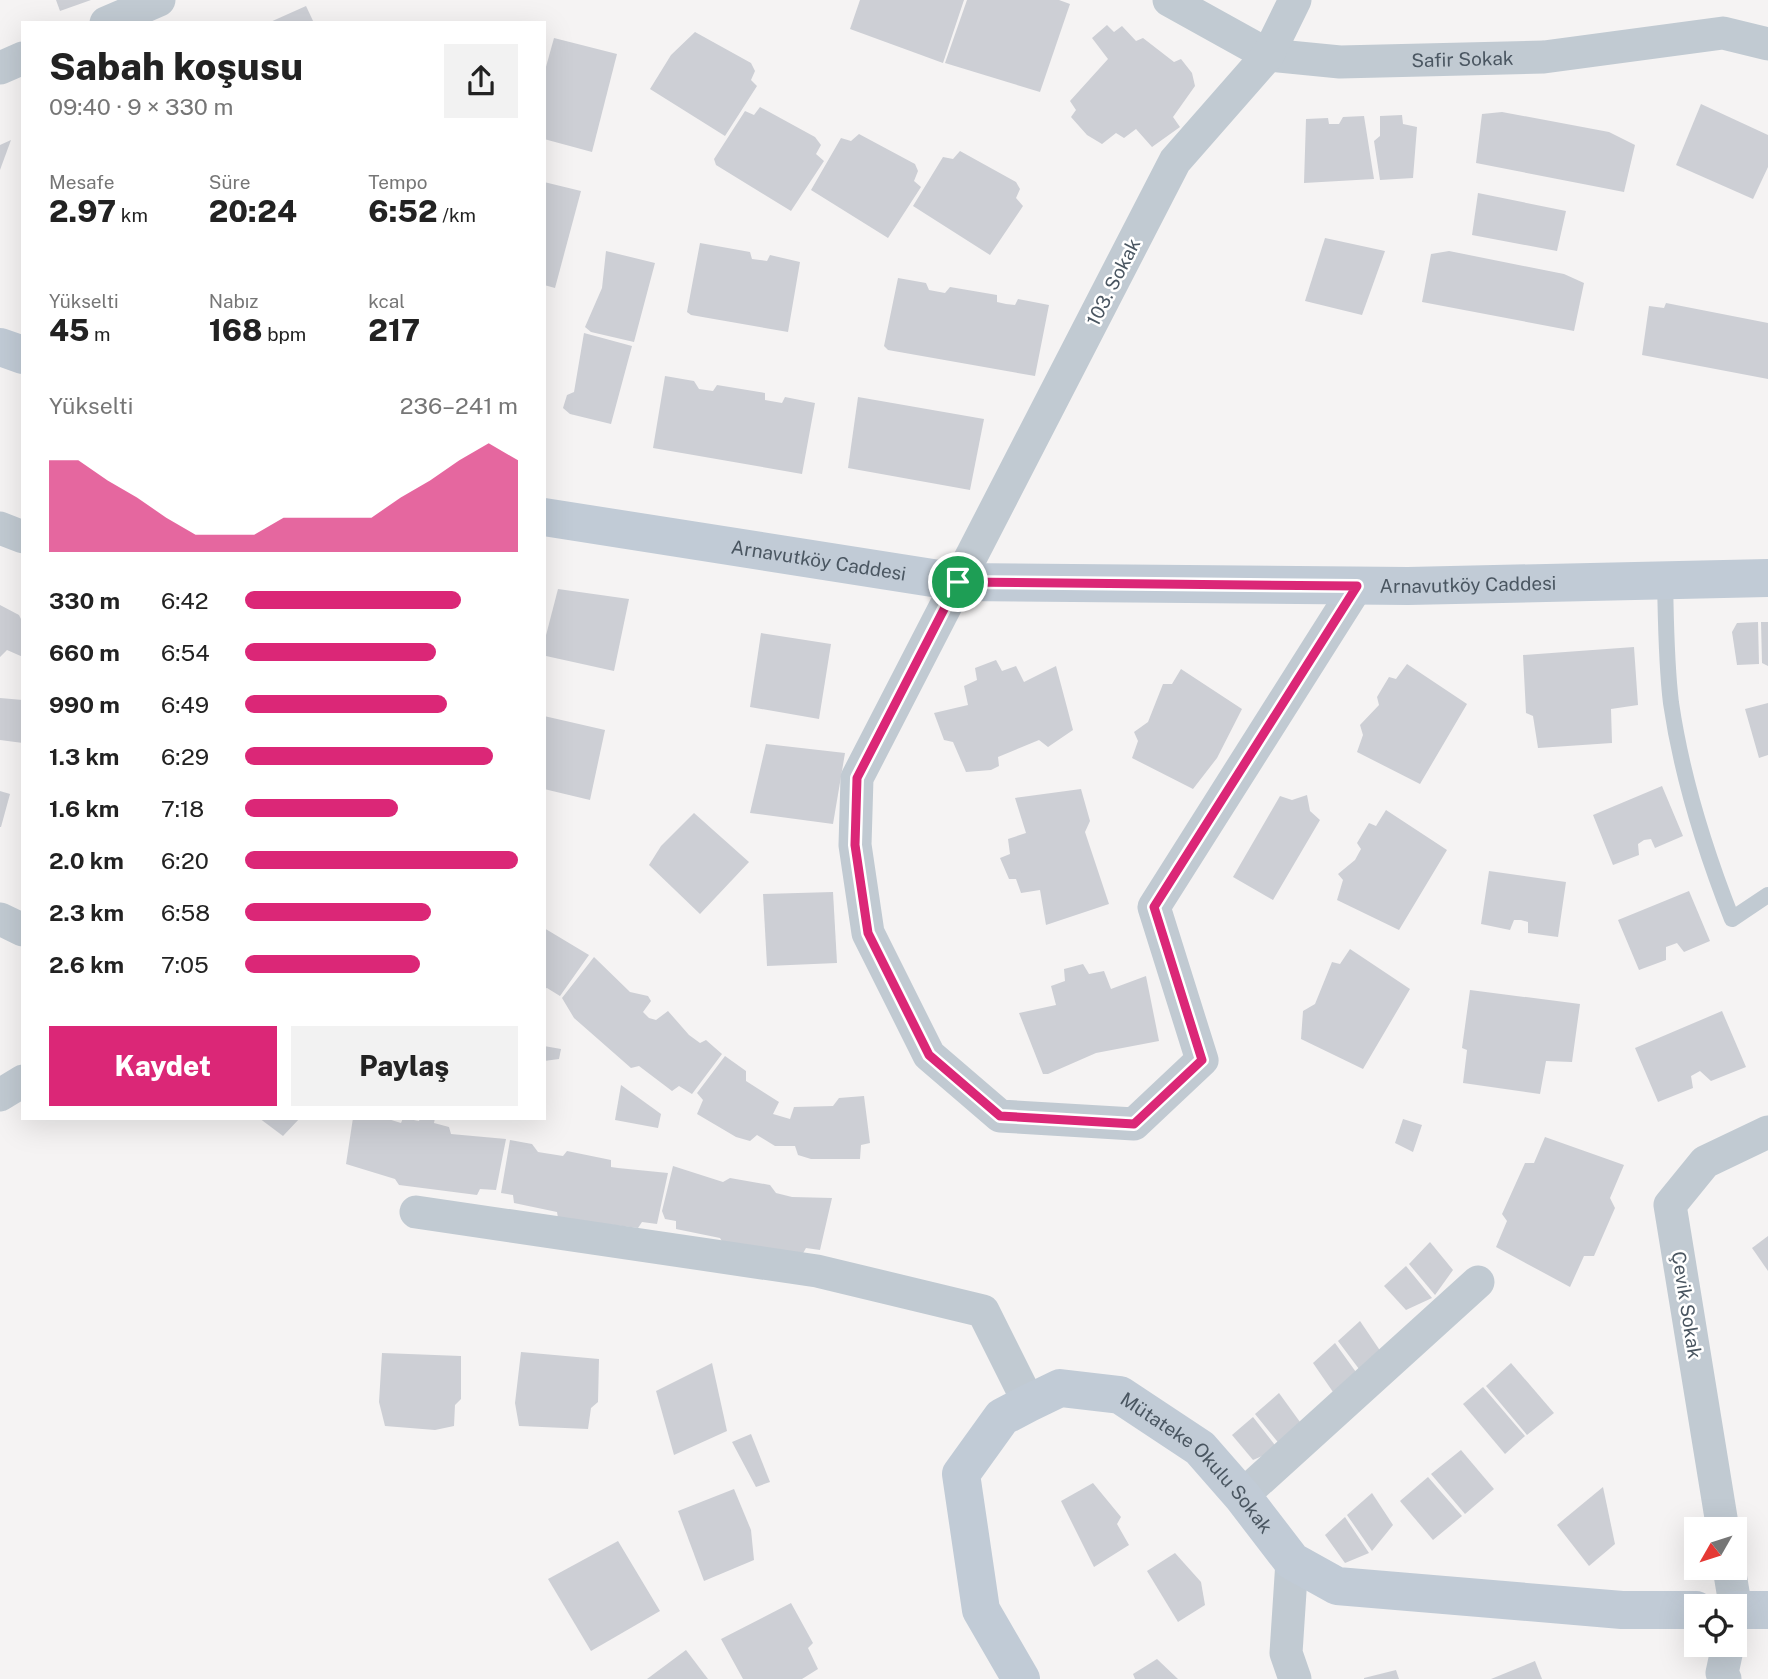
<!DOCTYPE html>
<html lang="tr">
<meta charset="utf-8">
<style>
body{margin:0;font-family:"Public Sans",sans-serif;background:#f2f2f2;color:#222;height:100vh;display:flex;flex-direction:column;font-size:26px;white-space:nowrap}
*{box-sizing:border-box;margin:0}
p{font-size:23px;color:#767676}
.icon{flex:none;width:38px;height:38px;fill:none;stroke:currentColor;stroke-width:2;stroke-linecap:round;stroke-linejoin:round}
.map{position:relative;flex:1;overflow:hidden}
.side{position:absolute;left:21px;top:21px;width:525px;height:1099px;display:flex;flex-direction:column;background:#fff;border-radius:0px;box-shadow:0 7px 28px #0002}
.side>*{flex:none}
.needle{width:46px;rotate:231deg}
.controls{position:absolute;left:1684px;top:1517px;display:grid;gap:14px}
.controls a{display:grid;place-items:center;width:63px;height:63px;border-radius:0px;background:#fff;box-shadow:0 7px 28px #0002;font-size:35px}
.pin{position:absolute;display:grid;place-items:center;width:60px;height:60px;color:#fff;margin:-30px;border:4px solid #fff;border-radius:50%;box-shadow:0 2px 7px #0007}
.round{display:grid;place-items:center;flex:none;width:74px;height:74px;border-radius:0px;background:#f2f2f2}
.summary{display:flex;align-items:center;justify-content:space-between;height:119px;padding:0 28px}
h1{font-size:38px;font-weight:800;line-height:52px}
.figures{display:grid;grid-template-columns:repeat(3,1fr);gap:10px;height:119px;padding:7px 28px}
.figures div{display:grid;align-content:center}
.figures b{font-size:30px;font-weight:800}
.figures small{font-size:19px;font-weight:400}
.figures p{font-size:19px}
.chart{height:196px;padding:14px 28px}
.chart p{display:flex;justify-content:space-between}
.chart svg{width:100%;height:126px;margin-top:7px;fill:#db2777;opacity:.7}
.button{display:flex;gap:14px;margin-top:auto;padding:14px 28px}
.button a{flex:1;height:80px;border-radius:0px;background:#db2777;color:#fff;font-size:28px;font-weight:800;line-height:80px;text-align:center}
.button a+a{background:#f2f2f2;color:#222}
ul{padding:0 28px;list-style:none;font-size:23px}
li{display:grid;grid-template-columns:112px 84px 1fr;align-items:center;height:52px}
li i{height:18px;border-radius:9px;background:#db2777}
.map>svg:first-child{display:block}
.building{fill:#cdcfd5}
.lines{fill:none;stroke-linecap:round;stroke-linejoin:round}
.lane{stroke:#c1cad2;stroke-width:16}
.street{stroke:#c1cad2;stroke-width:33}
.secondary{stroke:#c1cbd6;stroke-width:38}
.route-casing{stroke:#fff;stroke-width:14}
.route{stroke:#db2777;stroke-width:9}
.labels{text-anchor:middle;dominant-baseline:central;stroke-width:5;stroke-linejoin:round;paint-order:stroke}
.street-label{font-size:19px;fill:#4a5661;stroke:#fff}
</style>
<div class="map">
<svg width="1768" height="1679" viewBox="0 0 1768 1679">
<rect width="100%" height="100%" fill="#f5f3f3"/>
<g class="building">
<path d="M 56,0 L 91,0 L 60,11 Z"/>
<path d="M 860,0 L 964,0 L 943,63 L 850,29 Z"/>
<path d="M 967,0 L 1059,0 L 1070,4 L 1040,92 L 945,63 Z"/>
<path d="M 306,6 L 314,23 L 268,23 Z"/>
<path d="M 1107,25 L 1114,32 L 1122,26 L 1136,41 L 1143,38 L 1174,62 L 1181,59 L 1192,73 L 1195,86 L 1173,117 L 1180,127 L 1152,147 L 1136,129 L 1124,138 L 1116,133 L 1102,144 L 1087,135 L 1071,117 L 1076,110 L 1070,101 L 1108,59 L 1092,38 Z"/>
<path d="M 695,32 L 751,63 L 755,71 L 751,80 L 757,86 L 725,136 L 650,89 L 671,55 Z"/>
<path d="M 554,38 L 617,54 L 592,152 L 544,139 L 544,74 Z"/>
<path d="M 1701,104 L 1768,135 L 1768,167 L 1753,199 L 1676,165 Z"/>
<path d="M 760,107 L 815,137 L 821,145 L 816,154 L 824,161 L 791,211 L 716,165 L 714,159 L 745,111 L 754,115 Z"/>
<path d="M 1502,112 L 1609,132 L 1635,145 L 1624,192 L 1476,163 L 1482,114 Z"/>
<path d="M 1402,115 L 1403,124 L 1417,127 L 1413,178 L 1380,180 L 1374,141 L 1380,136 L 1380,116 Z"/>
<path d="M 1364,116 L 1374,179 L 1304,183 L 1306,119 L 1328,118 L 1329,124 L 1339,124 L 1343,117 Z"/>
<path d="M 859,134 L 915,164 L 918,171 L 914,181 L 921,187 L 888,238 L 811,190 L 841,138 L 851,141 Z"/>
<path d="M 11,140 L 0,170 L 0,145 Z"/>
<path d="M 960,151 L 1016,182 L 1020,189 L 1016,198 L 1023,206 L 990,255 L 913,206 L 943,157 L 953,159 Z"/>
<path d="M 544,182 L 581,191 L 555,288 L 544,285 Z"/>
<path d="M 1478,193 L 1566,211 L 1557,251 L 1472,235 Z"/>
<path d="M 1325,238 L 1385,251 L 1362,315 L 1305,301 Z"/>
<path d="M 700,243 L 750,252 L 752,259 L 767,261 L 770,255 L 800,262 L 788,332 L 691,315 L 687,312 Z"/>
<path d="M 606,251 L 655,263 L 634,342 L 591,332 L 585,327 L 602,288 Z"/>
<path d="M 1449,251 L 1564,274 L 1584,283 L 1574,331 L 1422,302 L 1431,254 Z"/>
<path d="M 898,278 L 926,283 L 929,290 L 945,293 L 950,287 L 997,295 L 997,302 L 1006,304 L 1015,305 L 1018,299 L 1049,305 L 1035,376 L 888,350 L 884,346 Z"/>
<path d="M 1666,303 L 1768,323 L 1768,379 L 1642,355 L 1649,306 L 1664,308 Z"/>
<path d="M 584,333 L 632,346 L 611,424 L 570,414 L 563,408 L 567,395 L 574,392 Z"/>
<path d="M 665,376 L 694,381 L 699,389 L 713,391 L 717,385 L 765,393 L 765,400 L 782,403 L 785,397 L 815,403 L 802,474 L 653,448 Z"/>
<path d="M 858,397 L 984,419 L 970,490 L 848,468 Z"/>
<path d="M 558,589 L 629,599 L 614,671 L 546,656 L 544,643 Z"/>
<path d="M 0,605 L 19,615 L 23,623 L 23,657 L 7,650 L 0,657 Z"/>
<path d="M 1758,622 L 1759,664 L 1737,665 L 1732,632 L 1737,623 Z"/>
<path d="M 1761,622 L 1768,622 L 1768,666 L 1762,663 Z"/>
<path d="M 761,633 L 831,644 L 819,719 L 750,707 Z"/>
<path d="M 1634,647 L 1638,705 L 1611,709 L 1612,743 L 1538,748 L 1533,716 L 1526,713 L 1523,655 Z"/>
<path d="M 996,660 L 1002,671 L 1016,666 L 1024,682 L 1056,666 L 1073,730 L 1048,747 L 1039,740 L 998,757 L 999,766 L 991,770 L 966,772 L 953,742 L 944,740 L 934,713 L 968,705 L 964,686 L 977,680 L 975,668 Z"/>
<path d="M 1407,664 L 1467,704 L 1420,784 L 1357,752 L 1363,735 L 1360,725 L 1379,705 L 1377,697 L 1389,677 L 1396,679 Z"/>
<path d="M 1181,669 L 1242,709 L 1217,758 L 1193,789 L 1132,758 L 1138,741 L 1134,732 L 1148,722 L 1163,684 L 1172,684 Z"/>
<path d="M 0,698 L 23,700 L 23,743 L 0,740 Z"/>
<path d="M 1768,703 L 1768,755 L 1759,758 L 1745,709 Z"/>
<path d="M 544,716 L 605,730 L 590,800 L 544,789 Z"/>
<path d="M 766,744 L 845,753 L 833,824 L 750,813 Z"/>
<path d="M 1662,786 L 1683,836 L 1655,848 L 1651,839 L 1644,840 L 1638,844 L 1639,855 L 1613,865 L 1593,815 Z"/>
<path d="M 1081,789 L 1090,821 L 1085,832 L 1109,904 L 1046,925 L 1040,890 L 1021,893 L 1016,879 L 1009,879 L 1000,858 L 1010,854 L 1008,839 L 1026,833 L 1015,798 Z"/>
<path d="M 0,791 L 10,794 L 1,827 L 0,827 Z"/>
<path d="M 1307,795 L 1310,811 L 1320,820 L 1273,900 L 1233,877 L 1280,796 L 1292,800 Z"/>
<path d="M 1386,810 L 1447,850 L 1399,930 L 1337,900 L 1343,880 L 1338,874 L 1355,860 L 1361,849 L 1357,843 L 1369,823 L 1376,826 Z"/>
<path d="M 694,813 L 749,862 L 700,914 L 649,865 L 661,846 Z"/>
<path d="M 1489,871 L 1566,882 L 1558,937 L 1528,933 L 1528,922 L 1521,920 L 1514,920 L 1510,930 L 1481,924 Z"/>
<path d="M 1689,891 L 1710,941 L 1684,952 L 1677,943 L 1666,947 L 1666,960 L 1639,970 L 1618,920 Z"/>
<path d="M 833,892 L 837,963 L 767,966 L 763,894 Z"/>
<path d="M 544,928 L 589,955 L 560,996 L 547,988 L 544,989 Z"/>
<path d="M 1350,949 L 1410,989 L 1363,1069 L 1301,1039 L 1303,1011 L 1315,1004 L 1332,962 L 1340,964 Z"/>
<path d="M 594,957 L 630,992 L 648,996 L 651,1001 L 643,1012 L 649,1018 L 656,1020 L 668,1011 L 689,1035 L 700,1043 L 706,1040 L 722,1054 L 692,1094 L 679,1086 L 672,1091 L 639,1066 L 631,1068 L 574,1018 L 562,998 Z"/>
<path d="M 1083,964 L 1089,974 L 1104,971 L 1111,989 L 1146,976 L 1159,1041 L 1096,1053 L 1048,1074 L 1043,1074 L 1019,1013 L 1056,1005 L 1051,986 L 1065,981 L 1064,969 Z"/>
<path d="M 1470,990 L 1580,1004 L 1572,1062 L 1546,1061 L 1540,1094 L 1463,1083 L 1467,1050 L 1462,1048 Z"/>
<path d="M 1722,1011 L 1746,1067 L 1711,1081 L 1700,1071 L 1691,1076 L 1693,1088 L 1658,1102 L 1635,1048 Z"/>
<path d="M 544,1046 L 561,1049 L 559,1059 L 544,1061 Z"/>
<path d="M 725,1056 L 746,1071 L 746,1081 L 779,1102 L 773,1114 L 790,1119 L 794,1107 L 833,1106 L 839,1098 L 864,1096 L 870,1143 L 861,1145 L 860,1159 L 811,1159 L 798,1155 L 795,1146 L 775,1146 L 757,1135 L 750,1141 L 736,1137 L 697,1114 L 703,1100 L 697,1093 Z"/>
<path d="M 621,1085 L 661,1114 L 658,1128 L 615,1120 Z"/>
<path d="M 259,1118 L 300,1118 L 283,1136 Z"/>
<path d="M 353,1118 L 385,1118 L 401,1123 L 403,1118 L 419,1121 L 420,1118 L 435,1118 L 434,1123 L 449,1127 L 451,1134 L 506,1139 L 496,1190 L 480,1189 L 477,1195 L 399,1185 L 395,1179 L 346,1164 Z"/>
<path d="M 1403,1119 L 1422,1125 L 1413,1152 L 1395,1143 Z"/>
<path d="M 1545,1137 L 1624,1165 L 1610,1198 L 1615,1208 L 1594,1256 L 1584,1256 L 1570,1287 L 1496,1247 L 1507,1221 L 1502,1214 L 1525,1163 L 1534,1163 Z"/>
<path d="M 510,1140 L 532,1144 L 538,1152 L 563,1156 L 567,1151 L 611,1160 L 611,1167 L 618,1168 L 668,1173 L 657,1224 L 642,1222 L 638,1228 L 558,1218 L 557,1212 L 514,1203 L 513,1195 L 501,1193 Z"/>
<path d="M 673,1166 L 723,1182 L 730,1178 L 770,1185 L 776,1193 L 792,1197 L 832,1198 L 820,1250 L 806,1248 L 802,1255 L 724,1245 L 720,1238 L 676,1229 L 676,1221 L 665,1219 L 662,1211 Z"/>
<path d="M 1768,1236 L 1768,1271 L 1752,1248 Z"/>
<path d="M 1430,1242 L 1453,1270 L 1435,1295 L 1409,1264 Z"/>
<path d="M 1406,1266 L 1432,1298 L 1406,1310 L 1384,1286 Z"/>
<path d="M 1360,1321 L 1381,1352 L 1365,1377 L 1338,1341 Z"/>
<path d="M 1335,1343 L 1361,1379 L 1333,1392 L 1313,1363 Z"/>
<path d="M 521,1352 L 599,1359 L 598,1402 L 591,1408 L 588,1429 L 519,1426 L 515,1403 Z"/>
<path d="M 382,1353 L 461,1356 L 461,1399 L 455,1405 L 454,1426 L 435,1430 L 385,1426 L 379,1402 Z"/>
<path d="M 712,1363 L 727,1431 L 674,1455 L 656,1391 Z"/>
<path d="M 1511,1363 L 1554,1413 L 1527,1435 L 1486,1386 Z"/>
<path d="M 1483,1387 L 1525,1436 L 1505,1454 L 1463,1404 Z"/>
<path d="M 1279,1393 L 1300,1422 L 1281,1446 L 1255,1414 Z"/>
<path d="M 1253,1417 L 1278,1449 L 1253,1460 L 1232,1435 Z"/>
<path d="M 751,1434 L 770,1482 L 756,1487 L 732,1442 Z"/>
<path d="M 1461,1450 L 1494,1489 L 1465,1514 L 1431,1474 Z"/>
<path d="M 1428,1477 L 1462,1516 L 1433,1540 L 1400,1501 Z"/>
<path d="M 1093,1483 L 1121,1517 L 1117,1524 L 1129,1545 L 1094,1567 L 1061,1501 Z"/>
<path d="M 1603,1487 L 1615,1544 L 1589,1566 L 1557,1525 Z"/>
<path d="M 734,1489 L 751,1530 L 754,1560 L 704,1581 L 678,1511 Z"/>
<path d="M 1372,1493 L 1393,1525 L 1372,1551 L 1347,1515 Z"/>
<path d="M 1345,1517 L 1369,1553 L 1345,1563 L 1325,1535 Z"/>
<path d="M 618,1541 L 660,1611 L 591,1651 L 548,1579 Z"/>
<path d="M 1175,1553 L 1201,1582 L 1205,1605 L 1178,1622 L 1147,1571 Z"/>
<path d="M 791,1603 L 813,1643 L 808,1648 L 818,1669 L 802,1679 L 743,1679 L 721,1639 Z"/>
<path d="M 686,1650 L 708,1679 L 647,1679 Z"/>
<path d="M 1157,1659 L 1178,1679 L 1135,1679 L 1133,1674 Z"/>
<path d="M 1535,1661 L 1542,1679 L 1491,1679 Z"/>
<path d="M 1396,1670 L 1399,1679 L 1364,1679 L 1364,1678 Z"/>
</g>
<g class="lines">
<path class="lane" d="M 1665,580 C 1666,621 1666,662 1671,703 C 1682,778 1704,848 1732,919 L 1768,895"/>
<g class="street">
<path id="s1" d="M 1169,0 L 1268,55 L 1340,62 L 1544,57 L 1723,33 L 1768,44"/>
<path d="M 1295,0 L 1268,55 L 1175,161 L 857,778 L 855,845 L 868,933 L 929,1055 L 1000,1116 L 1134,1124 L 1202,1060 L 1154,907 L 1357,586"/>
<path d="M 106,23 L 159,0"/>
<path d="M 0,68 L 23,58"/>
<path d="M 0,528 L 23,537"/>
<path d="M 0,919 L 23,930"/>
<path d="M 0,1095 L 23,1081"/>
<path d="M 416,1212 L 817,1271 L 983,1311 L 1029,1403"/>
<path d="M 1242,1496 L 1478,1282"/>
<path d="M 1723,1530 L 1670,1205 L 1705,1162 L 1768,1132"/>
<path d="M 1292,1561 L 1286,1653 L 1295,1679"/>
<path d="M 1729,1568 L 1736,1610 L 1734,1618"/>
<path d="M 1725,1679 L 1722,1673 L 1728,1645"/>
</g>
<g class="secondary">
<path d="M 0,347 L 23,355"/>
<path id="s2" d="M 544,517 L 958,582 L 1408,586 L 1768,578"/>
<path d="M 1734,1610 L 1768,1610"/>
<path id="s3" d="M 1021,1679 L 981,1610 L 961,1474 L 1002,1417 L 1029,1403 L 1060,1388 L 1120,1395 L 1200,1448 L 1242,1496 L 1292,1561 L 1337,1586 L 1622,1610 L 1696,1610"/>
</g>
</g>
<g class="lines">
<g class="route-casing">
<path id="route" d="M 958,582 L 1357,586 L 1154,907 L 1202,1060 L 1134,1124 L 1000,1116 L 929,1055 L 868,933 L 855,845 L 857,778 Z"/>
</g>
<use href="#route" class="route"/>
</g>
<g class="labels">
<g class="street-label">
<text stroke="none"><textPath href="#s1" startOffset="308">Safir Sokak</textPath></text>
<text transform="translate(1113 282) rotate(-63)">103. Sokak</text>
<text stroke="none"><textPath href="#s2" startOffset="278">Arnavutköy Caddesi</textPath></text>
<text stroke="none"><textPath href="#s2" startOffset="929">Arnavutköy Caddesi</textPath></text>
<text transform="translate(1687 1305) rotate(81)">Çevik Sokak</text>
<text stroke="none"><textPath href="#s3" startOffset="516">Mütateke Okulu Sokak</textPath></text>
</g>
</g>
</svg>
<div class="controls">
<a><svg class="needle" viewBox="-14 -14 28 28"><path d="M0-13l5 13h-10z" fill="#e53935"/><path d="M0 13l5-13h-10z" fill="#767676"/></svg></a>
<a><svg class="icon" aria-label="locate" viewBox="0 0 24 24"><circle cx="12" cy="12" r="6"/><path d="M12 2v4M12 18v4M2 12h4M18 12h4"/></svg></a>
</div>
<div class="pin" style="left:958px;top:582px;background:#1e9e55"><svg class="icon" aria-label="arrive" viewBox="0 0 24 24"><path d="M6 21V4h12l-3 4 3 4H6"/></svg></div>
<section class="side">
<div class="summary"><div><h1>Sabah koşusu</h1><p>09:40 · 9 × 330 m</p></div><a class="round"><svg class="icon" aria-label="share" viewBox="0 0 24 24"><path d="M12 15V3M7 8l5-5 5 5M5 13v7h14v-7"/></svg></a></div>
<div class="figures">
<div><p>Mesafe</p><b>2.97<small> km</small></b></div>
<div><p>Süre</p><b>20:24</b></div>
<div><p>Tempo</p><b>6:52<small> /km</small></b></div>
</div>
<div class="figures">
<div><p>Yükselti</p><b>45<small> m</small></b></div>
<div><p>Nabız</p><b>168<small> bpm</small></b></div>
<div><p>kcal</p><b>217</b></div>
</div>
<div class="chart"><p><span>Yükselti</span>236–241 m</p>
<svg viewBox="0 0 160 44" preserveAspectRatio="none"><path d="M0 44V12L10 12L20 19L30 25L40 32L50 38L60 38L70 38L80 32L90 32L100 32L110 32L120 25L130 19L140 12L150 6L160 12V44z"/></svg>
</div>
<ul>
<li><b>330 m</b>6:42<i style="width:79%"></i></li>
<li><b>660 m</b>6:54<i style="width:70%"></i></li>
<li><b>990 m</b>6:49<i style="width:74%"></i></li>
<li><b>1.3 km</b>6:29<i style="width:91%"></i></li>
<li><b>1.6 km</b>7:18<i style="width:56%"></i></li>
<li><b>2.0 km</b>6:20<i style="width:100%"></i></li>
<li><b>2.3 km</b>6:58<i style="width:68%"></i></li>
<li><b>2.6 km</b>7:05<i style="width:64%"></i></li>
</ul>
<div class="button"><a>Kaydet</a><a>Paylaş</a></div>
</section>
</div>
